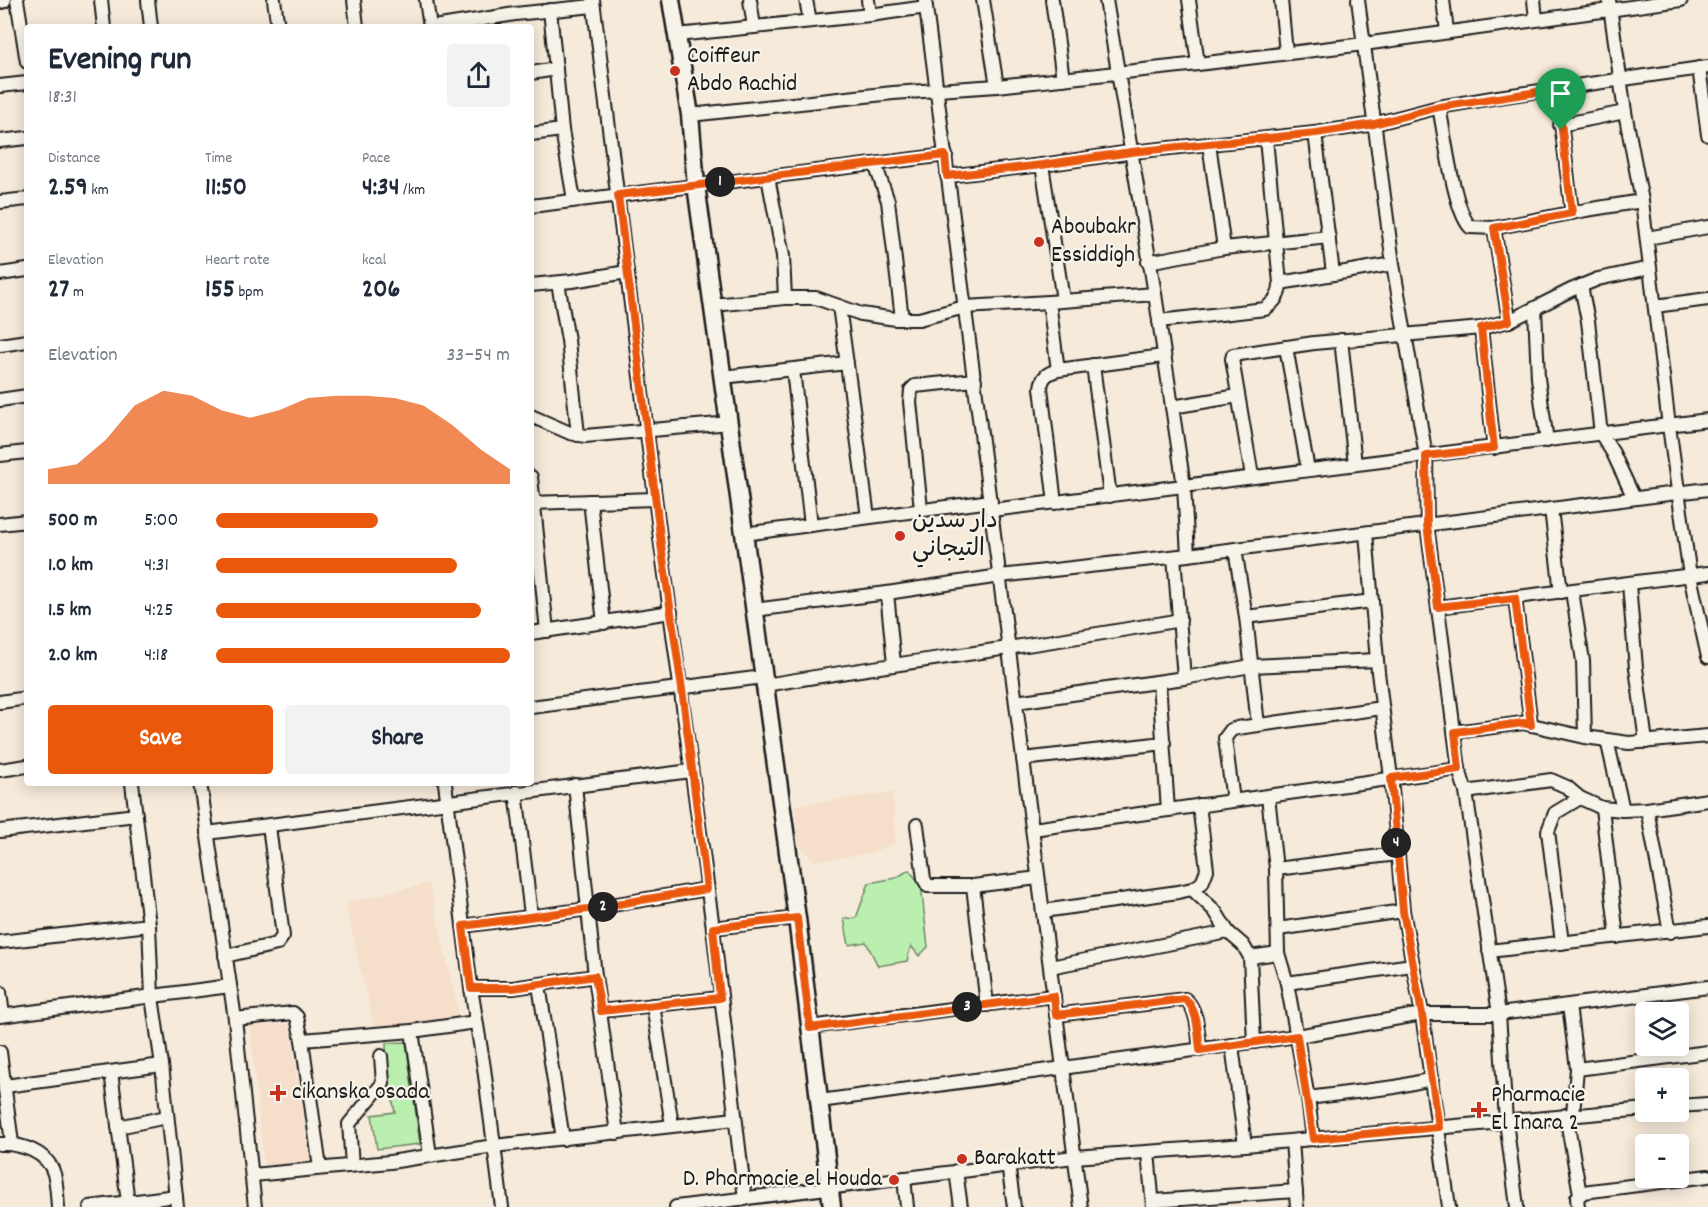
<!DOCTYPE html>
<meta charset="utf-8">
<style>
body{margin:0;font-family:Dekko,"Playpen Sans Arabic",sans-serif;background:#f2f2f3;color:#1f2937;height:100vh;display:flex;flex-direction:column;font-size:22px;white-space:nowrap}
*{box-sizing:border-box;margin:0}
p{font-size:20px;color:#747a83}
.icon{flex:none;width:33px;height:33px;fill:none;stroke:currentColor;stroke-width:2;stroke-linecap:round;stroke-linejoin:round}
.map{position:relative;flex:1;overflow:hidden}
.sheet{position:absolute;left:24px;top:24px;width:510px;height:762px;display:flex;flex-direction:column;background:#fff;border-radius:6px;box-shadow:0 3px 15px #0003}
.sheet>*{flex:none}
.controls{position:absolute;left:1635px;top:1002px;display:grid;gap:12px}
.controls a{display:grid;place-items:center;width:54px;height:54px;border-radius:6px;background:#fff;box-shadow:0 3px 15px #0003;font-size:30px}
.pin{position:absolute;display:grid;place-items:center;width:51px;height:51px;color:#fff;margin:-62px -26px;border-radius:50% 50% 50% 0;rotate:-45deg;box-shadow:0 0 6px #0007}
.pin .icon{rotate:45deg}
.km{position:absolute;width:30px;height:30px;margin:-15px;border-radius:50%;background:#222;color:#fff;font-size:16px;line-height:30px;text-align:center}
.round{display:grid;place-items:center;flex:none;width:63px;height:63px;border-radius:6px;background:#f2f2f3}
.head{display:flex;align-items:center;justify-content:space-between;height:102px;padding:0 24px}
h1{font-size:33px;font-weight:700;line-height:45px}
.metrics{display:grid;grid-template-columns:repeat(3,1fr);gap:9px;height:102px;padding:6px 24px}
.metrics div{display:grid;align-content:center}
.metrics b{font-size:26px;font-weight:700}
.metrics small{font-size:16px;font-weight:400}
.metrics p{font-size:16px}
.chart{height:168px;padding:12px 24px}
.chart p{display:flex;justify-content:space-between}
.chart svg{width:100%;height:108px;margin-top:6px;fill:#ea580c;opacity:.7}
.button{display:flex;gap:12px;margin-top:auto;padding:12px 24px}
.button a{flex:1;height:69px;border-radius:6px;background:#ea580c;color:#fff;font-size:24px;font-weight:700;line-height:69px;text-align:center}
.button a+a{background:#f2f2f3;color:#1f2937}
ul{padding:0 24px;list-style:none;font-size:20px}
li{display:grid;grid-template-columns:96px 72px 1fr;align-items:center;height:45px}
li i{height:15px;border-radius:8px;background:#ea580c}
.map>svg:first-child{display:block}
.built{fill:#f5dfca}
.green{fill:#bbefaf;stroke:#6c8666;stroke-width:1.5}
.lines{fill:none;stroke-linecap:round;stroke-linejoin:round}
.minor-casing{stroke:#1c1c1c;stroke-width:16}
.tertiary-casing{stroke:#1c1c1c;stroke-width:20}
.secondary-casing{stroke:#1c1c1c;stroke-width:21}
.minor{stroke:#f7f3e8;stroke-width:12}
.tertiary{stroke:#f7f3e8;stroke-width:15}
.secondary{stroke:#f7f3e8;stroke-width:16}
.route-casing{stroke:#fff;stroke-width:12}
.route{stroke:#ea580c;stroke-width:8}
.poi-dot{fill:#c8321e;stroke:#f7f3e8;stroke-width:2}
.labels{text-anchor:middle;dominant-baseline:central;stroke-width:4.5;stroke-linejoin:round;paint-order:stroke}
.poi-label{font-size:24px;fill:#1c1c1c;stroke:#f7f3e8;text-anchor:start}
</style>
<div class="map">
<svg width="1708" height="1207" viewBox="0 0 1708 1207">
<rect width="100%" height="100%" fill="#f6eada"/>
<filter id="ink" filterUnits="userSpaceOnUse"><feTurbulence type="fractalNoise" baseFrequency=".0167" numOctaves="2"/><feDisplacementMap in="SourceGraphic" scale="12" xChannelSelector="R" yChannelSelector="G"/><feConvolveMatrix kernelMatrix="1 2 1 2 8 2 1 2 1" color-interpolation-filters="sRGB"/></filter>
<g filter="url(#ink)">
<g class="built">
<path d="M 893,792 L 895,843 L 867,854 L 816,861 L 798,845 L 795,805 Z"/>
<path d="M 429,883 L 460,1019 L 377,1039 L 345,903 Z"/>
<path d="M 289,1024 L 310,1161 L 264,1167 L 250,1026 Z"/>
</g>
<g class="green">
<path d="M 909,870 L 921,885 L 928,947 L 919,956 L 911,946 L 907,961 L 878,966 L 866,942 L 849,945 L 844,919 L 856,918 L 869,883 L 896,878 Z"/>
<path d="M 406,1042 L 420,1144 L 377,1149 L 372,1115 L 395,1112 L 387,1073 L 386,1043 Z"/>
</g>
<g class="lines">
<g class="minor-casing">
<g id="minor">
<path d="M 17,0 L 27,62"/>
<path d="M 101,0 L 104,27"/>
<path d="M 148,0 L 151,27"/>
<path d="M 274,0 L 278,27"/>
<path d="M 354,0 L 357,27"/>
<path d="M 426,0 L 430,27"/>
<path d="M 593,0 L 661,545 L 713,928 L 745,1199"/>
<path d="M 750,0 L 754,27"/>
<path d="M 806,0 L 810,21"/>
<path d="M 868,0 L 870,15"/>
<path d="M 925,0 L 1081,1207"/>
<path d="M 983,0 L 997,86"/>
<path d="M 1052,0 L 1063,79"/>
<path d="M 1106,0 L 1155,294 L 1184,486 L 1188,555"/>
<path d="M 1189,0 L 1198,64"/>
<path d="M 1281,0 L 1286,53"/>
<path d="M 1358,0 L 1393,264 L 1426,456 L 1427,525 L 1459,769 L 1466,792 L 1499,1014 L 1506,1121 L 1517,1207"/>
<path d="M 1443,0 L 1447,31"/>
<path d="M 1534,0 L 1536,19"/>
<path d="M 1609,0 L 1625,112 L 1642,201 L 1669,426 L 1690,576 L 1708,657"/>
<path d="M 550,10 L 562,130 L 574,200"/>
<path d="M 434,27 L 515,14 L 593,6"/>
<path d="M 677,35 L 870,15 L 926,7"/>
<path d="M 1699,68 L 1708,135"/>
<path d="M 531,73 L 556,69"/>
<path d="M 0,86 L 27,83"/>
<path d="M 1557,89 L 1572,213"/>
<path d="M 1439,107 C 1445,135 1453,208 1470,227 L 1494,228 L 1586,210 L 1642,201"/>
<path d="M 690,115 L 893,93 L 997,86 L 1198,64 L 1364,44 L 1681,0"/>
<path d="M 1560,125 L 1625,112"/>
<path d="M 1315,133 L 1333,273"/>
<path d="M 531,134 L 562,130"/>
<path d="M 1266,139 L 1280,283"/>
<path d="M 0,141 L 27,138"/>
<path d="M 1209,144 L 1224,248"/>
<path d="M 875,164 L 888,201 L 902,319"/>
<path d="M 1042,165 L 1063,300"/>
<path d="M 947,176 L 1042,165 L 1131,152 L 1315,133 L 1374,124 L 1439,107 L 1498,97 L 1708,67"/>
<path d="M 768,177 L 783,256 L 785,298"/>
<path d="M 0,202 L 27,199"/>
<path d="M 531,206 L 946,155"/>
<path d="M 1494,228 L 1509,321"/>
<path d="M 1647,238 L 1708,227"/>
<path d="M 1148,262 L 1224,248 L 1329,237"/>
<path d="M 0,274 L 27,270"/>
<path d="M 558,283 L 568,340 L 578,435"/>
<path d="M 531,285 L 572,281 L 627,272"/>
<path d="M 1581,286 L 1588,321 L 1601,434 L 1613,453 L 1634,498"/>
<path d="M 713,305 L 785,298 L 816,298 L 861,314 L 896,319 L 919,319 L 965,307 L 1049,302"/>
<path d="M 839,306 L 868,517"/>
<path d="M 1655,306 L 1708,299"/>
<path d="M 1535,309 L 1538,378 L 1547,441"/>
<path d="M 1159,321 L 1265,309 C 1275,301 1280,296 1280,283 L 1393,264"/>
<path d="M 1481,328 L 1494,448"/>
<path d="M 1341,340 L 1355,464"/>
<path d="M 0,345 L 27,341"/>
<path d="M 1286,347 L 1308,470"/>
<path d="M 1093,365 L 1110,496"/>
<path d="M 793,370 L 811,525"/>
<path d="M 1058,370 L 1049,302 L 1155,294"/>
<path d="M 723,377 L 847,363"/>
<path d="M 0,400 L 27,396"/>
<path d="M 1172,407 L 1238,396"/>
<path d="M 531,416 L 570,433 L 585,436 L 730,423"/>
<path d="M 0,455 L 27,452"/>
<path d="M 1252,476 L 1232,359 L 1233,355 L 1314,343 L 1481,328 L 1509,321 L 1571,290 L 1598,279 L 1650,268"/>
<path d="M 531,477 L 547,631"/>
<path d="M 590,501 L 604,623"/>
<path d="M 531,503 L 655,499"/>
<path d="M 1055,503 L 1041,388 C 1042,377 1047,373 1058,370 L 1163,356"/>
<path d="M 921,509 L 910,402 L 911,390 L 915,386 L 975,380"/>
<path d="M 1551,509 L 1561,592"/>
<path d="M 992,510 L 1708,420"/>
<path d="M 0,524 L 27,521"/>
<path d="M 1366,533 L 1378,672 L 1391,778 L 1403,911 L 1422,1014 L 1449,1207"/>
<path d="M 744,534 L 991,501"/>
<path d="M 1235,549 L 1246,617 L 1258,725"/>
<path d="M 1174,557 L 1184,678"/>
<path d="M 1629,584 L 1636,668 L 1646,742"/>
<path d="M 1572,591 L 1583,661 L 1585,737"/>
<path d="M 887,593 L 894,664"/>
<path d="M 1515,598 L 1531,725"/>
<path d="M 1438,607 L 1708,573"/>
<path d="M 754,610 L 887,593 L 1000,576 L 1188,555 L 1708,489"/>
<path d="M 1246,617 L 1372,601"/>
<path d="M 531,633 L 671,612"/>
<path d="M 1159,682 L 1168,810"/>
<path d="M 765,685 C 903,662 1042,645 1180,620"/>
<path d="M 0,702 L 27,698"/>
<path d="M 1016,702 L 1184,678 L 1251,666 L 1377,660"/>
<path d="M 531,707 L 763,677"/>
<path d="M 1455,732 L 1523,723 L 1585,737 L 1629,743 L 1708,736"/>
<path d="M 1607,740 L 1623,810"/>
<path d="M 1023,759 L 1164,743"/>
<path d="M 0,770 L 27,766"/>
<path d="M 132,783 L 149,925 L 152,997 L 162,1065 L 177,1207"/>
<path d="M 200,783 L 235,1019 L 255,1207"/>
<path d="M 445,783 L 471,988 L 484,1068 L 502,1207"/>
<path d="M 575,785 L 595,976 L 617,1133"/>
<path d="M 516,792 L 531,915"/>
<path d="M 1466,792 L 1551,780 L 1567,787 L 1580,798 L 1602,808 L 1623,810 L 1647,809 L 1708,800"/>
<path d="M 1268,796 L 1276,869 L 1278,953 L 1287,983 L 1308,1098 L 1313,1139"/>
<path d="M 1233,801 L 1225,738 L 1231,730 L 1237,728 L 1382,708"/>
<path d="M 1602,808 L 1617,937"/>
<path d="M 1647,809 L 1670,932"/>
<path d="M 917,825 L 924,879 L 928,886 L 973,886 L 1038,878"/>
<path d="M 1033,829 L 1459,769"/>
<path d="M 0,831 L 136,815"/>
<path d="M 207,833 L 691,771"/>
<path d="M 1276,869 L 1397,854"/>
<path d="M 973,886 L 987,1005"/>
<path d="M 1192,889 L 1215,911 L 1228,932 L 1243,945 L 1250,957 L 1254,1042"/>
<path d="M 1043,911 L 1178,892 L 1192,889 L 1202,883 L 1207,870 L 1199,805"/>
<path d="M 463,926 L 588,909 L 707,889"/>
<path d="M 713,928 L 797,918"/>
<path d="M 1278,929 L 1403,911"/>
<path d="M 0,942 L 149,925"/>
<path d="M 1562,943 L 1548,831 L 1555,813 L 1580,798"/>
<path d="M 1489,951 L 1708,926"/>
<path d="M 225,956 L 277,944 L 283,936 L 269,826"/>
<path d="M 1250,957 L 1278,953"/>
<path d="M 1050,967 L 1228,932"/>
<path d="M 1287,983 L 1412,965"/>
<path d="M 539,985 L 563,1139"/>
<path d="M 471,988 L 513,988 L 595,976"/>
<path d="M 0,992 L 3,1015"/>
<path d="M 653,1005 L 672,1125"/>
<path d="M 1569,1005 L 1577,1069 L 1573,1114"/>
<path d="M 601,1011 L 720,998"/>
<path d="M 1056,1015 L 1185,999 C 1198,1009 1198,1034 1200,1050"/>
<path d="M 0,1016 L 230,986"/>
<path d="M 235,1019 L 293,1013 L 297,1017 L 302,1040 L 412,1031 L 476,1022"/>
<path d="M 810,1027 L 1054,996"/>
<path d="M 412,1031 L 430,1155"/>
<path d="M 302,1040 L 320,1168"/>
<path d="M 1232,1045 L 1245,1145"/>
<path d="M 0,1052 L 12,1143"/>
<path d="M 1577,1069 L 1708,1052"/>
<path d="M 111,1072 L 128,1202"/>
<path d="M 5,1086 L 162,1065"/>
<path d="M 1308,1098 L 1395,1087 L 1432,1079"/>
<path d="M 820,1101 L 1297,1036 L 1422,1014 L 1499,1014 L 1708,987"/>
<path d="M 1678,1106 L 1708,1104"/>
<path d="M 1566,1115 L 1580,1194"/>
<path d="M 118,1127 L 167,1117"/>
<path d="M 1292,1141 L 1297,1207"/>
<path d="M 0,1144 C 20,1143 48,1152 54,1174 C 57,1184 57,1196 58,1207"/>
<path d="M 1148,1152 L 1153,1207"/>
<path d="M 1008,1164 L 1014,1207"/>
<path d="M 352,1165 L 349,1124 L 383,1083 L 381,1056"/>
<path d="M 956,1171 L 961,1207"/>
<path d="M 253,1175 L 390,1162 L 494,1146 L 735,1119"/>
<path d="M 904,1178 L 907,1207"/>
<path d="M 1153,1201 L 1296,1191"/>
<path d="M 90,1207 L 176,1196"/>
<path d="M 676,1207 L 1074,1157 L 1245,1145 L 1646,1109"/>
<path d="M 1578,1207 L 1577,1198 L 1583,1192 L 1708,1176"/>
</g>
</g>
<g class="tertiary-casing">
<path id="tertiary" d="M 0,0 L 3,0"/>
</g>
<g class="secondary-casing">
<path id="secondary" d="M 671,0 L 690,115 L 696,185 L 797,918 L 832,1207"/>
</g>
<use href="#minor" class="minor"/>
<use href="#tertiary" class="tertiary"/>
<use href="#secondary" class="secondary"/>
</g>
</g>
<g class="lines" filter="url(#ink)">
<g class="route-casing">
<path id="route" d="M 1557,89 L 1572,213 L 1494,228 L 1509,321 L 1481,328 L 1494,448 L 1426,456 L 1427,525 L 1438,607 L 1515,598 L 1531,725 L 1523,723 L 1455,732 L 1459,769 L 1391,778 L 1403,911 L 1422,1014 L 1439,1127 L 1313,1139 L 1297,1036 L 1200,1050 C 1198,1034 1198,1009 1185,999 L 1056,1015 L 1054,996 L 810,1028 L 797,918 L 713,928 L 720,998 L 601,1011 L 595,976 L 513,988 L 471,988 L 463,926 L 588,909 L 707,889 L 682,689 L 661,544 L 618,195 L 945,155 L 947,176 L 1042,165 L 1131,152 L 1316,133 L 1374,124 L 1439,107 Z"/>
</g>
<use href="#route" class="route"/>
</g>
<g class="poi-dot">
<circle cx="675" cy="71" r="6"/>
<circle cx="1039" cy="242" r="6"/>
<circle cx="900" cy="536" r="6"/>
<path d="M275 1084h6v6h6v6h-6v6h-6v-6h-6v-6h6z"/>
<path d="M1476 1101h6v6h6v6h-6v6h-6v-6h-6v-6h6z"/>
<circle cx="962" cy="1159" r="6"/>
<circle cx="894" cy="1180" r="6"/>
</g>
<g class="labels">
<g class="poi-label">
<text x="687" y="57">Coiffeur<tspan x="687" dy="28">Abdo Rachid</tspan></text>
<text x="1051" y="228">Aboubakr<tspan x="1051" dy="28">Essiddigh</tspan></text>
<text x="912" y="522">دار سدين<tspan x="912" dy="28">التيجاني</tspan></text>
<text x="292" y="1093">cikanska osada</text>
<text x="1491" y="1096">Pharmacie<tspan x="1491" dy="28">El Inara 2</tspan></text>
<text x="974" y="1159">Barakatt</text>
<text x="882" y="1180" text-anchor="end">D. Pharmacie el Houda</text>
</g>
</g>
</svg>
<div class="controls">
<a><svg class="icon" aria-label="layers" viewBox="0 0 24 24"><path d="M12 4l9 5-9 5-9-5zM3 14l9 5 9-5"/></svg></a>
<a>+</a>
<a>−</a>
</div>
<div class="pin" style="left:1561px;top:130px;background:#1e9e55"><svg class="icon" aria-label="arrive" viewBox="0 0 24 24"><path d="M6 21V4h12l-3 4 3 4H6"/></svg></div>
<b class="km" style="left:720px;top:182px">1</b>
<b class="km" style="left:603px;top:907px">2</b>
<b class="km" style="left:967px;top:1007px">3</b>
<b class="km" style="left:1396px;top:843px">4</b>
<section class="sheet">
<div class="head"><div><h1>Evening run</h1><p>18:31</p></div><a class="round"><svg class="icon" aria-label="share" viewBox="0 0 24 24"><path d="M12 15V3M7 8l5-5 5 5M5 13v7h14v-7"/></svg></a></div>
<div class="metrics">
<div><p>Distance</p><b>2.59<small> km</small></b></div>
<div><p>Time</p><b>11:50</b></div>
<div><p>Pace</p><b>4:34<small> /km</small></b></div>
</div>
<div class="metrics">
<div><p>Elevation</p><b>27<small> m</small></b></div>
<div><p>Heart rate</p><b>155<small> bpm</small></b></div>
<div><p>kcal</p><b>206</b></div>
</div>
<div class="chart"><p><span>Elevation</span>33–54 m</p>
<svg viewBox="0 0 160 44" preserveAspectRatio="none"><path d="M0 44V38L10 36L20 26L30 12L40 6L50 8L60 14L70 17L80 14L90 9L100 8L110 8L120 9L130 12L140 20L150 30L160 38V44z"/></svg>
</div>
<ul>
<li><b>500 m</b>5:00<i style="width:55%"></i></li>
<li><b>1.0 km</b>4:31<i style="width:82%"></i></li>
<li><b>1.5 km</b>4:25<i style="width:90%"></i></li>
<li><b>2.0 km</b>4:18<i style="width:100%"></i></li>
</ul>
<div class="button"><a>Save</a><a>Share</a></div>
</section>
</div>
